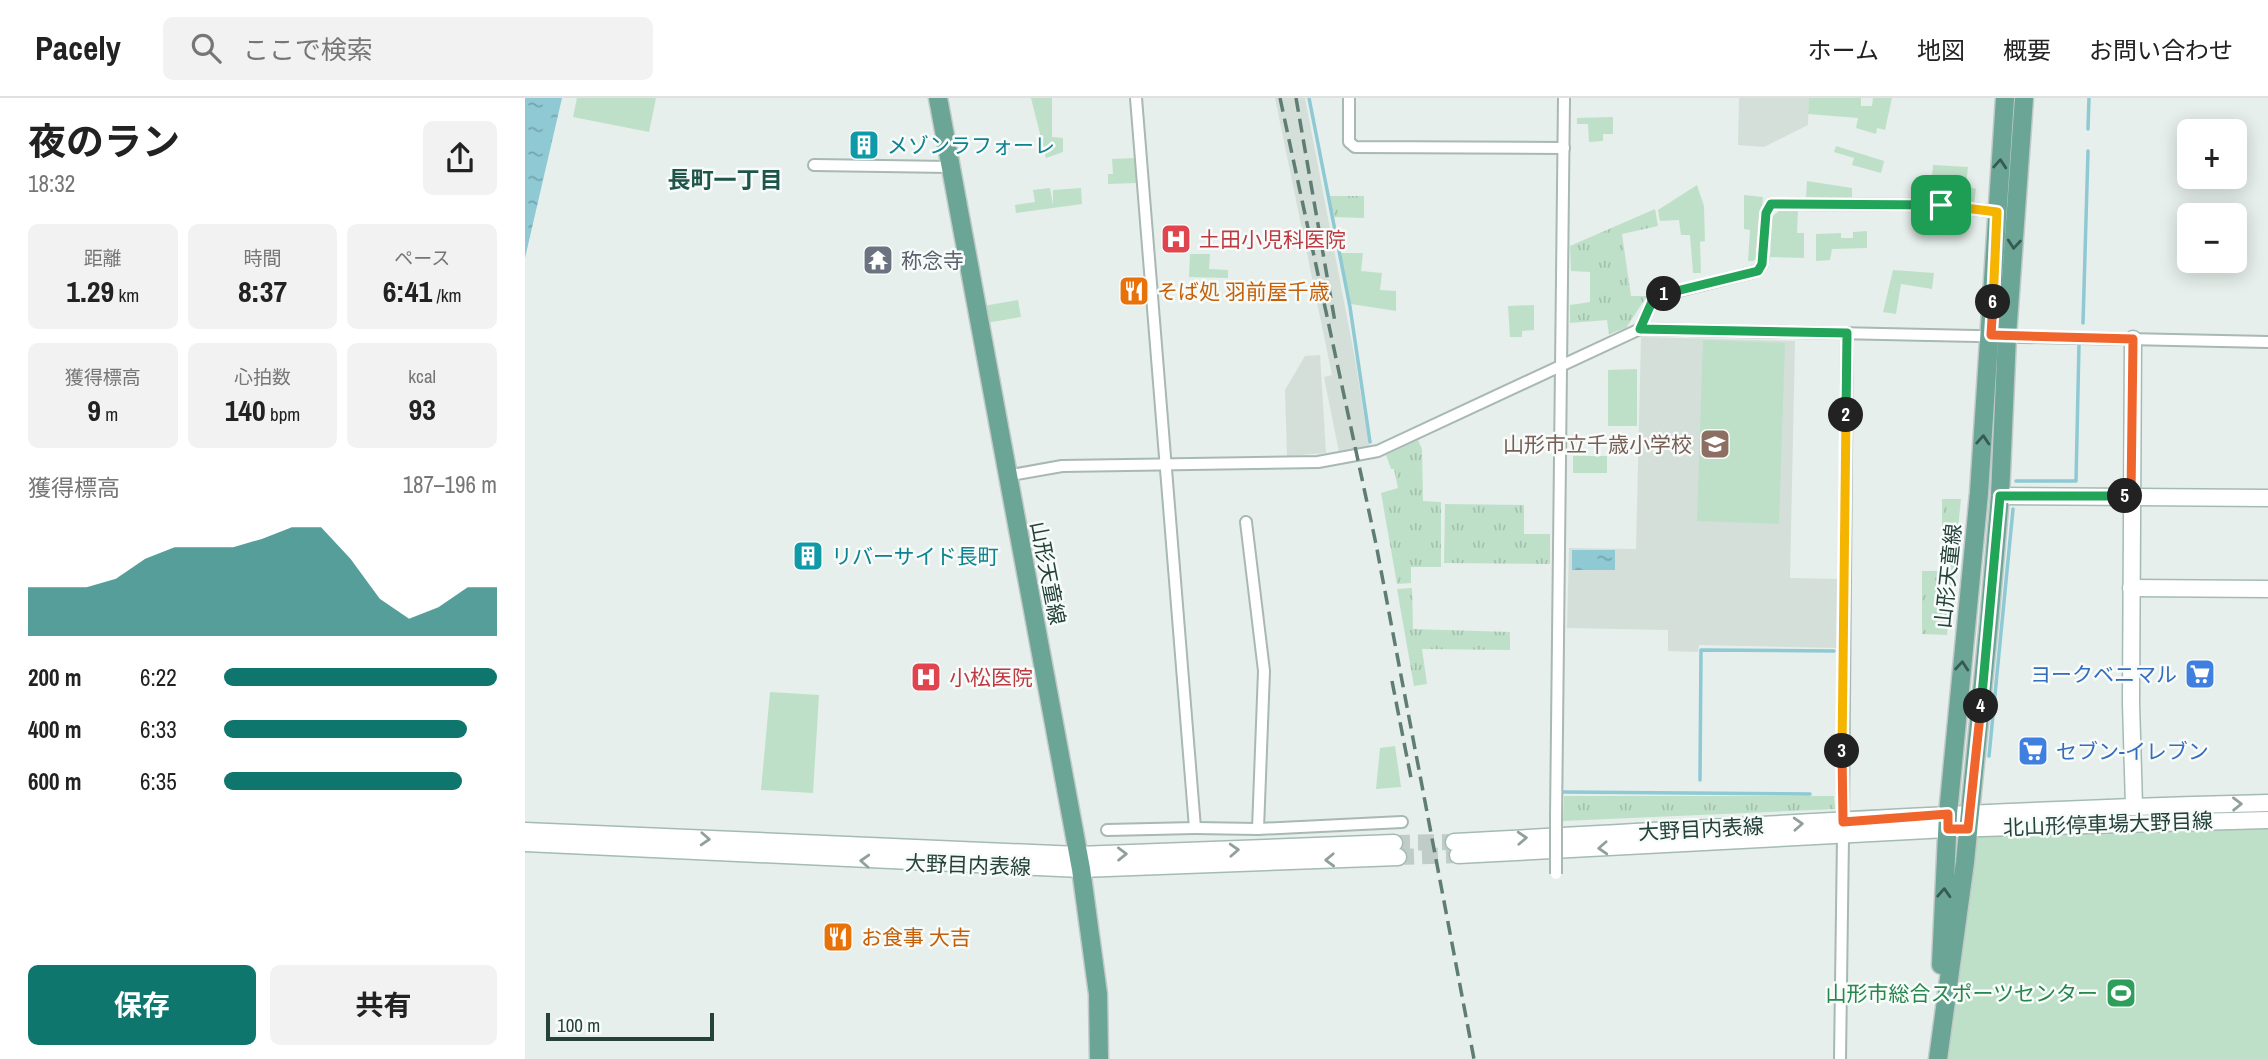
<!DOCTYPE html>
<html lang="ja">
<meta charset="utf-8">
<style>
body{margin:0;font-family:"Archivo Narrow","Noto Sans JP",sans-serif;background:#f2f2f2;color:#222;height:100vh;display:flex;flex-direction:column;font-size:26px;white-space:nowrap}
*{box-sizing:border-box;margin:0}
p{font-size:23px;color:#767676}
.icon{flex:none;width:38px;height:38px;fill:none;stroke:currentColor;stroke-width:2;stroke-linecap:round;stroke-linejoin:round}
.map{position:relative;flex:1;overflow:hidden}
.drawer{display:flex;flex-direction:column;background:#fff;width:525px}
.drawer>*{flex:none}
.tools{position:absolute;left:1652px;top:21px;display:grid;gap:14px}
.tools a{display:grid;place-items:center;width:70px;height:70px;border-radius:10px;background:#fff;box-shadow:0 4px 18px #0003;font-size:35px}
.scale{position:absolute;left:21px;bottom:18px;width:168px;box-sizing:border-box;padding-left:7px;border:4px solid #24423a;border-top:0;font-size:19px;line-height:24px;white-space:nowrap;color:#24423a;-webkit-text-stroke:5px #f7fbf9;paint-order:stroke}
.pin{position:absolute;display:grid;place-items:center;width:60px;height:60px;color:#fff;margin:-30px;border-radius:14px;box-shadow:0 4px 10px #0006}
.km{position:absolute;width:35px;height:35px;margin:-18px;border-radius:50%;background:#222;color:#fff;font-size:19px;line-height:35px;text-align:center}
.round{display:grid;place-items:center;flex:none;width:74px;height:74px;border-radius:10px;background:#f2f2f2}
.head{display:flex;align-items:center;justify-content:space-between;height:119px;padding:0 28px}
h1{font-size:38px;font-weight:700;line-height:52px}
.stats{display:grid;grid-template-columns:repeat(3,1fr);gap:10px;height:119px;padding:7px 28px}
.stats div{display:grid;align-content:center;border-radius:10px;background:#f2f2f2;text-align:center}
.stats b{font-size:30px;font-weight:700}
.stats small{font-size:19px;font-weight:400}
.stats p{font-size:19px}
.chart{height:196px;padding:14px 28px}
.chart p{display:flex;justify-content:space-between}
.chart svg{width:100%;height:126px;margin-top:7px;fill:#0f766e;opacity:.7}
.action{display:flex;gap:14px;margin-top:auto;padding:14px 28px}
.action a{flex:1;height:80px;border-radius:10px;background:#0f766e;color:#fff;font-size:28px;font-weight:700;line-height:80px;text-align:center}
.action a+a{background:#f2f2f2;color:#222}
ul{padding:0 28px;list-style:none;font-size:23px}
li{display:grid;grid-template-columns:112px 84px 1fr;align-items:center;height:52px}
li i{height:18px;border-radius:9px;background:#0f766e}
header{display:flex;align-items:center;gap:42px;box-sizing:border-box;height:98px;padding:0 35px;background:#fff;border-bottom:2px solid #e0e0e0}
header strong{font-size:33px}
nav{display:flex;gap:38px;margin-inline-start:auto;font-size:24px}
.search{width:490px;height:63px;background:#f2f2f2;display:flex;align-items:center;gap:18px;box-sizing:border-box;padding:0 24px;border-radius:10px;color:#767676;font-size:26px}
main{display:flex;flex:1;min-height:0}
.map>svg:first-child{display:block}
.built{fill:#d4dfda}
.grass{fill:url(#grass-tufts)}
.green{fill:#bfe0c8}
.water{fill:url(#water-ripples)}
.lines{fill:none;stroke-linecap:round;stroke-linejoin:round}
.stream{stroke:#8ec9d4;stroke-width:3.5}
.secondary-tunnel{stroke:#bfccc8;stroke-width:16;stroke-dasharray:16 8;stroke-linecap:butt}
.street-casing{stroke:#a8b8b2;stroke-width:14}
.secondary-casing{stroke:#a4bbb3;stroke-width:19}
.primary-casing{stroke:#c2cac8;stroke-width:21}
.street{stroke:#fff;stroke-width:10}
.secondary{stroke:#fff;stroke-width:16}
.primary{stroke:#6aa596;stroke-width:18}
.rail{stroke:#5f7d75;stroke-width:3.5;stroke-dasharray:14 7;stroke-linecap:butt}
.street-bridge-casing{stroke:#a8b8b2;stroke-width:14;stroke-linecap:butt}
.street-bridge{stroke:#fff;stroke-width:10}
.oneway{stroke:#365b51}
.oneway2{stroke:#92a09c}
.split-1-casing{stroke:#fff;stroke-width:14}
.split-2-casing{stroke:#fff;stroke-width:14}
.split-3-casing{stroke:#fff;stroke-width:14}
.split-4-casing{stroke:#fff;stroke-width:14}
.split-5-casing{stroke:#fff;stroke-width:14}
.split-6-casing{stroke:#fff;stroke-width:14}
.split-7-casing{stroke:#fff;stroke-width:14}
.split-1{stroke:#22a559;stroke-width:9}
.split-2{stroke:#22a559;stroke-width:9}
.split-3{stroke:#f5b400;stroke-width:9}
.split-4{stroke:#f0652b;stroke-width:9}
.split-5{stroke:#22a559;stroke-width:9}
.split-6{stroke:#f0652b;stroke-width:9}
.split-7{stroke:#f5b400;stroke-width:9}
.labels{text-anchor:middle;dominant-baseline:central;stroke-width:5;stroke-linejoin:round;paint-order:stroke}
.culture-label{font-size:21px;fill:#0d838f;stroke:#f7fbf9;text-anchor:start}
.health-label{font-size:21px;fill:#be3a42;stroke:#f7fbf9;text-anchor:start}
.worship-label{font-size:21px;fill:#5b616d;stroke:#f7fbf9;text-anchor:start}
.food-label{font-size:21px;fill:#c56008;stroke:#f7fbf9;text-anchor:start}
.education-label{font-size:21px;fill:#785e54;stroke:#f7fbf9;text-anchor:end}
.street-label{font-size:21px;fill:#24423a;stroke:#f7fbf9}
.shop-label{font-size:21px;fill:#366cbe;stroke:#f7fbf9;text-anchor:end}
.leisure-label{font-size:21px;fill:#27864d;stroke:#f7fbf9;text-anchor:end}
.neighbourhood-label{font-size:23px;font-weight:bold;fill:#1f5548;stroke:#f7fbf9}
</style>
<header>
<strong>Pacely</strong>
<div class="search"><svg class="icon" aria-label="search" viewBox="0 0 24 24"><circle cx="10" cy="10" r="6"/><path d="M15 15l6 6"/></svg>ここで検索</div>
<nav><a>ホーム</a><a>地図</a><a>概要</a><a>お問い合わせ</a></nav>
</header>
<main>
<section class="drawer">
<div class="head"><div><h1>夜のラン</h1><p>18:32</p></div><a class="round"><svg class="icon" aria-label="share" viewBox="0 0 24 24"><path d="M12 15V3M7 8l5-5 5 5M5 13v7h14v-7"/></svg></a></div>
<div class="stats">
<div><p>距離</p><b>1.29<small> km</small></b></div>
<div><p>時間</p><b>8:37</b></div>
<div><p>ペース</p><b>6:41<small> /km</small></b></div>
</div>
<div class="stats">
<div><p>獲得標高</p><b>9<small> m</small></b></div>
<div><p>心拍数</p><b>140<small> bpm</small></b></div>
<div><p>kcal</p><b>93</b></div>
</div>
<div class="chart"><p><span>獲得標高</span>187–196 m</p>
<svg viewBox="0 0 160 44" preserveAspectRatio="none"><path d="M0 44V27L10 27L20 27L30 24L40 17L50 13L60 13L70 13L80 10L90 6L100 6L110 17L120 31L130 38L140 34L150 27L160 27V44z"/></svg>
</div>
<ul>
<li><b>200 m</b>6:22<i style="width:100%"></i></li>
<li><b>400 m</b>6:33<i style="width:89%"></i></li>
<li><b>600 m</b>6:35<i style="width:87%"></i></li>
</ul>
<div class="action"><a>保存</a><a>共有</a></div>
</section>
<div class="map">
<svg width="1743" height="961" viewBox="0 0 1743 961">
<defs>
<pattern id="grass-tufts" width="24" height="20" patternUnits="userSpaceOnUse" patternTransform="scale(1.75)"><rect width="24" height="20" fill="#bfe0c8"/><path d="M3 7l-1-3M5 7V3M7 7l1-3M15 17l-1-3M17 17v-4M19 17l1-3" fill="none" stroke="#a4c1ad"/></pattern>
<pattern id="water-ripples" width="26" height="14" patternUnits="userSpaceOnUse" patternTransform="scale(1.75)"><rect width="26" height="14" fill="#8ec9d4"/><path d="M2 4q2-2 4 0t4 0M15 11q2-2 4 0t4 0" fill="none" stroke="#74a5ad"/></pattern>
</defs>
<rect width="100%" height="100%" fill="#e6efeb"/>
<g class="built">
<path d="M 750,0 L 780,0 L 830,261 L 844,348 L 814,354 L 799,279 L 807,277 Z"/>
<path d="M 1214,0 L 1284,0 L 1283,27 L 1239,49 L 1213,47 Z"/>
<path d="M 1116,239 L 1270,243 L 1265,480 L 1314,481 L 1313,550 L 1174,547 L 1173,554 L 1143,553 L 1143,532 L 1042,530 L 1044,450 L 1111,451 Z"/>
<path d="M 795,257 L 801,355 L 762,358 L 760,292 L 780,258 Z"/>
</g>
<g class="grass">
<path d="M 804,98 L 839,98 L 839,120 L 809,119 Z"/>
<path d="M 1130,111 L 1133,128 L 1097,136 L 1106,198 L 1122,198 L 1101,230 L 1084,236 L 1082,222 L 1045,225 L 1045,207 L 1065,204 L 1065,174 L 1046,173 L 1045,148 Z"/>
<path d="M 893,342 L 897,351 L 898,403 L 916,404 L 916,469 L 886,469 L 886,485 L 872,486 L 856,395 L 873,390 L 869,371 L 866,371 L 861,357 Z"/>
<path d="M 1417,401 L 1436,401 L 1422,537 L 1397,536 L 1397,473 L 1417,473 Z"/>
<path d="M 920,406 L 999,407 L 999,436 L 1025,436 L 1025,466 L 919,465 Z"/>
<path d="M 887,490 L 888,531 L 985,534 L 985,552 L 897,551 L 902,586 L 889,588 L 872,491 Z"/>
<path d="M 1039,698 L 1309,698 L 1310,711 L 1038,723 Z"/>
</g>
<g class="green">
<path d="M 52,0 L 131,0 L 124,34 L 48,19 Z"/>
<path d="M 506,0 L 527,0 L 527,39 L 538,40 L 538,54 L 521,60 Z"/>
<path d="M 1284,0 L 1336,0 L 1336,8 L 1347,8 L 1348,0 L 1367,0 L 1360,32 L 1352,30 L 1351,36 L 1331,30 L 1333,20 L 1283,16 Z"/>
<path d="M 1088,19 L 1088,36 L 1078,36 L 1078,43 L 1064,44 L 1063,26 L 1052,26 L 1052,20 Z"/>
<path d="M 1311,48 L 1359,63 L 1356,75 L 1327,67 L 1329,60 L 1309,54 Z"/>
<path d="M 611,60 L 612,85 L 583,86 L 583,76 L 588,76 L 587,61 Z"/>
<path d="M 1408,67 L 1443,69 L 1441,88 L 1451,91 L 1449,106 L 1405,103 Z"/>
<path d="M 1282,83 L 1327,90 L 1327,101 L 1281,100 Z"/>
<path d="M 1172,87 L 1179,108 L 1180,143 L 1175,144 L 1176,175 L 1168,175 L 1165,137 L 1156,137 L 1154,122 L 1135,123 L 1133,112 Z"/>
<path d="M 525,90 L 528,107 L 528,92 L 556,90 L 557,106 L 491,115 L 490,107 L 510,104 L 508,92 Z"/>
<path d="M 1219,97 L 1238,99 L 1233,160 L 1228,163 L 1223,163 L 1225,132 L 1219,131 Z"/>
<path d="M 1255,112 L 1273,112 L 1272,135 L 1279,135 L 1279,160 L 1245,159 L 1247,119 Z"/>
<path d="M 1342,133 L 1342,150 L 1307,151 L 1305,162 L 1291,163 L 1291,136 L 1316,135 L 1316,140 L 1328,140 L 1328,134 Z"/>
<path d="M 815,155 L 838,155 L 836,173 L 857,175 L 855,192 L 871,193 L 871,213 L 826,206 Z"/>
<path d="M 665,156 L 685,156 L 684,171 L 703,172 L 703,180 L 664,179 Z"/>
<path d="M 1368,172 L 1409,175 L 1407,191 L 1376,186 L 1371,216 L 1358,214 Z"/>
<path d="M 493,202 L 496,219 L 461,225 L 458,208 Z"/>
<path d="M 1009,207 L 1009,232 L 997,233 L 997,239 L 985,239 L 983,208 Z"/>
<path d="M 1178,242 L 1260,245 L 1254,426 L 1172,423 Z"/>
<path d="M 1112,271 L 1112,328 L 1083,328 L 1083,272 Z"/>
<rect x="1048" y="358" width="34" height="17"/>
<path d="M 245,594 L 294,597 L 288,695 L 236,692 Z"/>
<path d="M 870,648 L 876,689 L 851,691 L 855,650 Z"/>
<path d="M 1743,722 L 1743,961 L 1414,961 L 1443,731 Z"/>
</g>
<g class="water">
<path d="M 0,0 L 37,0 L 0,160 Z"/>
<rect x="1047" y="452" width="43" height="20"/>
</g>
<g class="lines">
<g class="stream">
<path d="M 784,0 L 825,209 L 845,344"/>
<path d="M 1563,31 L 1564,0"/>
<path d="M 1558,225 L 1563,53"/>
<path d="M 1491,383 L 1551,383 L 1554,246"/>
<path d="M 1464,658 L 1488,411"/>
<path d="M 1175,682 L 1176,552 L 1309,553"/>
<path d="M 1039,694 L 1285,696"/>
</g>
<g class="secondary-tunnel">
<path d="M 869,745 L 929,744"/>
<path d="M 873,759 L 933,757"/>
</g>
<g class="street-casing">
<g id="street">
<path d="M 824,0 L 824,44 L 830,49 L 1039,50"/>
<path d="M 289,67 L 425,69"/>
<path d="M 1115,231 L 1129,199 L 1233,173 L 1237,166 L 1241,115 L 1246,106 L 1416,107 L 1472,114"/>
<path d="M 481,378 L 537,368 L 793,364 L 853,353 L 1115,231 L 1743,244"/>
<path d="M 721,424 L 739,573 L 733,731"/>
<path d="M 1031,721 L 1039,0"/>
<path d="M 1318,724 L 1322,235"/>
<path d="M 670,730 L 733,731 L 877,724"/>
<path d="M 582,732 L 670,730 L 611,0"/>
<path d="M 1315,961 L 1318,738"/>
</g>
</g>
<g class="secondary-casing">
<g id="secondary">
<path d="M 1608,241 L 1606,605 L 1609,708"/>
<path d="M 1475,398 L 1743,400"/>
<path d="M 1606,490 L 1743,491"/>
<path d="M 0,733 L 553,757 L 869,745"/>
<path d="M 929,744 C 1200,730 1471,711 1743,705"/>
<path d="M 0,745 L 556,771 L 873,759"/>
<path d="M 933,757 L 1422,731 L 1743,722"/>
</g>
</g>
<g class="primary-casing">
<g id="primary">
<path d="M 413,0 L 556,771 L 573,896 L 574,961"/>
<path d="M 1416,867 L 1423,716 L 1454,395 L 1480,0"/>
<path d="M 1413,961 L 1440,764 L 1464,524 L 1475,398 L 1482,238 L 1499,0"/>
</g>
</g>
<use href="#street" class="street"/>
<use href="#secondary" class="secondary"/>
<use href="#primary" class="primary"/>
<g class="rail">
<path d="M 755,0 L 851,446 L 949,961"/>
<path d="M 771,0 L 810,224"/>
<path d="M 867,583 L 886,680"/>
</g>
<g class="street-bridge-casing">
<path id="street-bridge" d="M 1031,776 L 1031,721"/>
</g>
<use href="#street-bridge" class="street-bridge"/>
</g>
<defs><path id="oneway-chevron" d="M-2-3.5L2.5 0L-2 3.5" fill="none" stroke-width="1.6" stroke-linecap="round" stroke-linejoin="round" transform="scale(1.75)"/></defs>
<g class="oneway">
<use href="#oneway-chevron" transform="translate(1475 66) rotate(-86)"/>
<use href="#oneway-chevron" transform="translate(1489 146) rotate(95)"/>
<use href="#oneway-chevron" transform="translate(1458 342) rotate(-86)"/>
<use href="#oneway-chevron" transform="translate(1437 568) rotate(-85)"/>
<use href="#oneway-chevron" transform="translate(1419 795) rotate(-87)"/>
</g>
<g class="oneway2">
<use href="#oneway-chevron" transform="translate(1712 706) rotate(-1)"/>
<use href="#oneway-chevron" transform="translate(1273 726) rotate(-3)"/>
<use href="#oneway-chevron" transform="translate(997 740) rotate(-3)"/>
<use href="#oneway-chevron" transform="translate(180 741) rotate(3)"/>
<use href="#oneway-chevron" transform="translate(1078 750) rotate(177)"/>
<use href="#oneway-chevron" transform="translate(709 752) rotate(-3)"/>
<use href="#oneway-chevron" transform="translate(597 756) rotate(-1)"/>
<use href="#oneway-chevron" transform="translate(805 762) rotate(178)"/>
<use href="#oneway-chevron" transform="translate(340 763) rotate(-177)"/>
</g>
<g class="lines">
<g class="split-1-casing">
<path id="split-1" d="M 1139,196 L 1233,173 L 1237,166 L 1241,115 L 1246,106 L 1416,107"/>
</g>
<g class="split-2-casing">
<path id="split-2" d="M 1139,196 L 1129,199 L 1115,231 L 1322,235 L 1321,317"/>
</g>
<g class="split-3-casing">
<path id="split-3" d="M 1317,653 L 1321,317"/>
</g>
<g class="split-4-casing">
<path id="split-4" d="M 1317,653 L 1318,724 L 1423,716 L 1423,731 L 1443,731 L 1456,608"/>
</g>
<g class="split-5-casing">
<path id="split-5" d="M 1456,608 L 1475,398 L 1600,398"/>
</g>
<g class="split-6-casing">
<path id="split-6" d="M 1468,204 L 1466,237 L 1608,241 L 1606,398 L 1600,398"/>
</g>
<g class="split-7-casing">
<path id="split-7" d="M 1416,107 L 1472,114 L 1468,204"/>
</g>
<use href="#split-1" class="split-1"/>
<use href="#split-2" class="split-2"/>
<use href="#split-3" class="split-3"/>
<use href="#split-4" class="split-4"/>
<use href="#split-5" class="split-5"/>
<use href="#split-6" class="split-6"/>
<use href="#split-7" class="split-7"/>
</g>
<defs>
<g id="building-square" transform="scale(1.575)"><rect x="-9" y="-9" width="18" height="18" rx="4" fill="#0f9aa8" stroke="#f7fbf9"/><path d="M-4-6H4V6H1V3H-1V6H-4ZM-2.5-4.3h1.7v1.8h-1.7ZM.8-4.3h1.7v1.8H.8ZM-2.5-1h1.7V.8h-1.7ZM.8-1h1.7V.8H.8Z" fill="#fff"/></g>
<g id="hospital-square" transform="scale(1.575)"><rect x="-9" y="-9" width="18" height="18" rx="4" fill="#e0444e" stroke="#f7fbf9"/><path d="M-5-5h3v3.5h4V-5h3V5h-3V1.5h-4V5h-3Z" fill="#fff"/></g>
<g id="temple-square" transform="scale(1.575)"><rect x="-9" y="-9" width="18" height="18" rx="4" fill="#6b7280" stroke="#f7fbf9"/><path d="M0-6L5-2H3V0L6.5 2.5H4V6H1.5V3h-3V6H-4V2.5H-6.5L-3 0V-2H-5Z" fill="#fff"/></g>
<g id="restaurant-square" transform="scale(1.575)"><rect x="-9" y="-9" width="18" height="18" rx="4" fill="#e8710a" stroke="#f7fbf9"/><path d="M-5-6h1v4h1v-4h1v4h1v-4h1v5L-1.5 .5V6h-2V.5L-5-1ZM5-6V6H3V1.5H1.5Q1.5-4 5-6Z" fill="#fff"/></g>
<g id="school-square" transform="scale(1.575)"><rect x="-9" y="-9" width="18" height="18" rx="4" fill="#8d6e63" stroke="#f7fbf9"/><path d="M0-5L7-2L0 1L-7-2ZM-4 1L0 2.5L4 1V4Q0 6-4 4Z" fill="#fff"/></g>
<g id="supermarket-square" transform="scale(1.575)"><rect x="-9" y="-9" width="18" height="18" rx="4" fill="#3f7fe0" stroke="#f7fbf9"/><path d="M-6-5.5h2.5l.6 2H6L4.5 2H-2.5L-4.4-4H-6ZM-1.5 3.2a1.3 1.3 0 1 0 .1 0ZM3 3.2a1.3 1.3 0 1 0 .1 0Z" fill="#fff"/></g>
<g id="stadium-square" transform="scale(1.575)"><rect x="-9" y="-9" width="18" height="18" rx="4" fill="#2e9e5b" stroke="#f7fbf9"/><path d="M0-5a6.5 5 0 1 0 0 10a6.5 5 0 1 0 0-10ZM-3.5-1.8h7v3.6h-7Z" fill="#fff"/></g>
</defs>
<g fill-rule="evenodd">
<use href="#building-square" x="339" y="47"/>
<use href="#hospital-square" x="651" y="141"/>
<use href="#temple-square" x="353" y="162"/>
<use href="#restaurant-square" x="609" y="193"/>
<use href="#school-square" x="1190" y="346"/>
<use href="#building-square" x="283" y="458"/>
<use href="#supermarket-square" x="1675" y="576"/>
<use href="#hospital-square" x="401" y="579"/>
<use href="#supermarket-square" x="1508" y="653"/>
<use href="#restaurant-square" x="313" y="839"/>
<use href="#stadium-square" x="1596" y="895"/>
</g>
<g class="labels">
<g class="culture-label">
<text x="362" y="47">メゾンラフォーレ</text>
<text x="306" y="458">リバーサイド長町</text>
</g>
<g class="health-label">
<text x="674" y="141">土田小児科医院</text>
<text x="424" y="579">小松医院</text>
</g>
<g class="worship-label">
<text x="376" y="162">称念寺</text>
</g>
<g class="food-label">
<text x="632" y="193">そば処 羽前屋千歳</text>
<text x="336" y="839">お食事 大吉</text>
</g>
<g class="education-label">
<text x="1167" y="346">山形市立千歳小学校</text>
</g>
<g class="street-label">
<text transform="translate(523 475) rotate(79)">山形天童線</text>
<text transform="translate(1423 478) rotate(-84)">山形天童線</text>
<text transform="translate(1583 726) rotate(-2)">北山形停車場大野目線</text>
<text transform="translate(1176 731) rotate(-3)">大野目内表線</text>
<text transform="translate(443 767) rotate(2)">大野目内表線</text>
</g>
<g class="shop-label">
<text x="1652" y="576">ヨークベニマル</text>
<text x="1531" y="653" text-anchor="start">セブン-イレブン</text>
</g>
<g class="leisure-label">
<text x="1573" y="895">山形市総合スポーツセンター</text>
</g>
<g class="neighbourhood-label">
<text x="200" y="81">長町一丁目</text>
</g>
</g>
</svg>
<div class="tools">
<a>+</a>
<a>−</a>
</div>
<div class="scale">100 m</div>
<div class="pin" style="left:1416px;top:107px;background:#1e9e55"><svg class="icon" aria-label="arrive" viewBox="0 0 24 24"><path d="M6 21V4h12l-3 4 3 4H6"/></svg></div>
<b class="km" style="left:1139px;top:196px">1</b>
<b class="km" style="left:1321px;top:317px">2</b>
<b class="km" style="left:1317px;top:653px">3</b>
<b class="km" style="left:1456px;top:608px">4</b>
<b class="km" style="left:1600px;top:398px">5</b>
<b class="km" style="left:1468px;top:204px">6</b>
</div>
</main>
